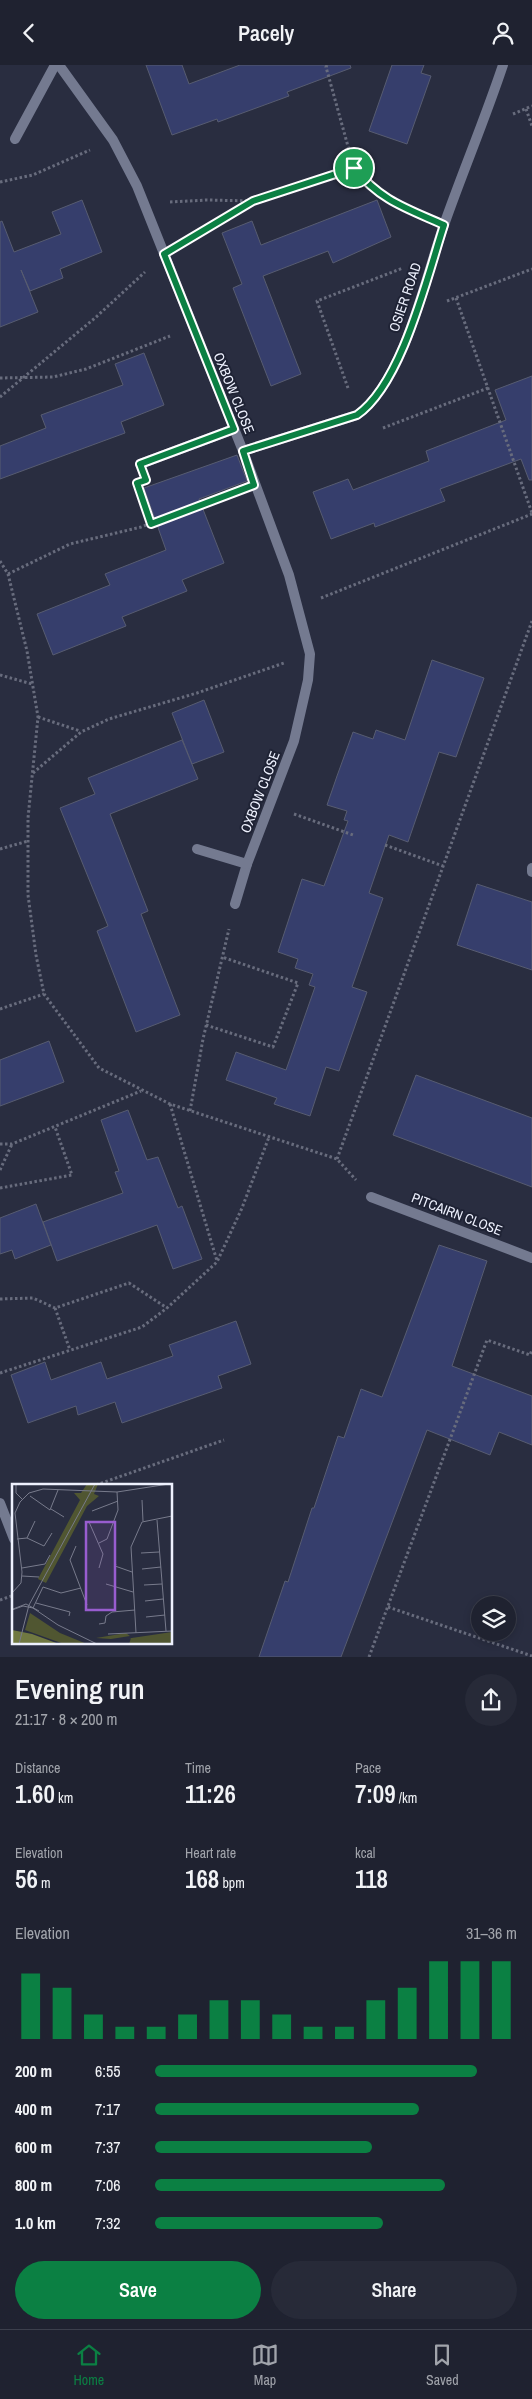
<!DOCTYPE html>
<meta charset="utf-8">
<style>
body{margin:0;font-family:"Archivo Narrow",sans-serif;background:#272a38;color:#f1f3f6;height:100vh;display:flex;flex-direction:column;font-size:19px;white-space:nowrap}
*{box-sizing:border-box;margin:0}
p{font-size:16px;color:#a1a4ab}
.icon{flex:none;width:28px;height:28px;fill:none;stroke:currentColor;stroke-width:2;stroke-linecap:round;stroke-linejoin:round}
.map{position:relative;height:1592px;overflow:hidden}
.sheet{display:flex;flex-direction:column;background:#1f2230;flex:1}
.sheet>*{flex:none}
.controls{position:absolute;left:471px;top:1531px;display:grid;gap:10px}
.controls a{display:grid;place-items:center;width:45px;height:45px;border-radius:50%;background:#1f2230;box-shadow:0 2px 8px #0003,0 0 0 1px #3c3f4c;font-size:25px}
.pin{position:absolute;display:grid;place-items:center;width:42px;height:42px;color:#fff;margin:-21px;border:2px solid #fff;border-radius:50%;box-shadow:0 1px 5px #0007}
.round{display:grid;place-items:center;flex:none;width:52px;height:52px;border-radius:26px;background:#272a38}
.overview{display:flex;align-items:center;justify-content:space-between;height:85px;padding:0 15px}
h1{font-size:28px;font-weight:600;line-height:38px}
.metrics{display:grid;grid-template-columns:repeat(3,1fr);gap:8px;height:85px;padding:5px 15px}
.metrics div{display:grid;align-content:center}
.metrics b{font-size:25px;font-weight:600}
.metrics small{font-size:14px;font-weight:400}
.metrics p{font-size:14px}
.chart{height:140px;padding:10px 15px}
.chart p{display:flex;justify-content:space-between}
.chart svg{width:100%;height:90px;margin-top:5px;stroke:#0b8043;stroke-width:6}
.button{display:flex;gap:10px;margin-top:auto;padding:10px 15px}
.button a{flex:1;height:58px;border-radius:30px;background:#0b8043;color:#fff;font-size:20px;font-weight:600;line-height:58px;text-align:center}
.button a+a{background:#272a38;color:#f1f3f6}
ul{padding:0 15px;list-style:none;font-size:16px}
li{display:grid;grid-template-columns:80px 60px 1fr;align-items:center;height:38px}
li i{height:12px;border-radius:6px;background:#0b8043}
header{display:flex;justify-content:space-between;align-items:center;height:65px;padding:0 15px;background:#1f2230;font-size:22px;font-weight:600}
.dock{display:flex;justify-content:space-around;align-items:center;height:70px;border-top:1px solid #3c3f4c;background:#1f2230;font-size:14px;color:#a1a4ab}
.dock a{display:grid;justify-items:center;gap:2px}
.dock .selected{color:#0b8043}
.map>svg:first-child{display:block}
.building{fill:#363e6c;stroke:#575c71}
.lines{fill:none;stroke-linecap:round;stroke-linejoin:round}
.path{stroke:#686c7d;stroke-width:3;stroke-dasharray:2.5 2.5;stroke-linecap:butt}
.service{stroke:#747a90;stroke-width:10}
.minor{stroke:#747a90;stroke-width:10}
.route-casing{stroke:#fff;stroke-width:10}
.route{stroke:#0b8043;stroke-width:6}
.labels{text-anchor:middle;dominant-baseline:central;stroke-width:4;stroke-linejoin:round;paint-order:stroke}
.street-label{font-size:14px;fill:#eef1fe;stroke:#1f2335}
.inset-road{fill:none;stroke:#787b8c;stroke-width:1}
.view{fill:#985dcf;fill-opacity:0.15;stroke:#985dcf;stroke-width:2.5}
.inset-edge{fill:none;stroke:#eef1fe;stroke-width:2.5}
</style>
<header><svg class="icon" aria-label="back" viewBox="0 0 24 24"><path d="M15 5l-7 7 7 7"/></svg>Pacely<svg class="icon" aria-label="person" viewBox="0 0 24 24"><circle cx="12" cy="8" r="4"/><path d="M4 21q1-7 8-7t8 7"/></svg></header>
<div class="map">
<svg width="532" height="1592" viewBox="0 0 532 1592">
<rect width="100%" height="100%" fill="#292d40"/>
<g class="building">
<path d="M 146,0 L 182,0 L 189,19 L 240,0 L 350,0 L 351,3 L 287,27 L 289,31 L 218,57 L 217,54 L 172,70 Z"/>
<path d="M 392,0 L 424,0 L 421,8 L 431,11 L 407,79 L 369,66 Z"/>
<path d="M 82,135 L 102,187 L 60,204 L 63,213 L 30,226 L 21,205 L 38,247 L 0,262 L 0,157 L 2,156 L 14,187 L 61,169 L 52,147 Z"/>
<path d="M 377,135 L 391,172 L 333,198 L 328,186 L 263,211 L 301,309 L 271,321 L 233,223 L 242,219 L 222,168 L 252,156 L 261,180 Z"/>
<path d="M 144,288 L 164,340 L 121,357 L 125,368 L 0,414 L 0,381 L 46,363 L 41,350 L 123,320 L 115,299 Z"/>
<path d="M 532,311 L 532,415 L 529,415 L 521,394 L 440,424 L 445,436 L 375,462 L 374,458 L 331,474 L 313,427 L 348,414 L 353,425 L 429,396 L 426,386 L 506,355 L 495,325 Z"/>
<path d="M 237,390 L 247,416 L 199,434 L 224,498 L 182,515 L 187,526 L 122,552 L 126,561 L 53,590 L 37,549 L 110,520 L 105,509 L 166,485 L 144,423 Z"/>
<path d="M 432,595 L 484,613 L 456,692 L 439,687 L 408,777 L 389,770 L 369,828 L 383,833 L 352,922 L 367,927 L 339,1006 L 326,1002 L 310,1051 L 274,1039 L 277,1033 L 226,1015 L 236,987 L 286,1005 L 315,922 L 309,920 L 313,909 L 295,903 L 298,894 L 278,887 L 302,814 L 324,821 L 348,756 L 344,755 L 347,746 L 327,740 L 337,711 L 353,667 L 373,674 L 376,665 L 405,675 Z"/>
<path d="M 204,635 L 224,687 L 192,699 L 172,648 Z"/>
<path d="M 182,675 L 198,714 L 110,749 L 148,846 L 141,849 L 180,950 L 136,967 L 97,866 L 108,861 L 60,743 L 95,729 L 88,713 Z"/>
<path d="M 477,819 L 532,837 L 532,905 L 457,880 Z"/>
<path d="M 49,976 L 64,1017 L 0,1041 L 0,995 Z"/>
<path d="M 416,1010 L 532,1053 L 532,1122 L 393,1070 Z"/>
<path d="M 128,1045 L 147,1095 L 158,1092 L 178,1143 L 182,1141 L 202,1194 L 173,1204 L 157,1160 L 57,1196 L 43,1157 L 123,1128 L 115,1107 L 119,1106 L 101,1055 Z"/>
<path d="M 36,1139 L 51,1180 L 15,1194 L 12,1185 L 0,1189 L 0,1153 Z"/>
<path d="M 439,1180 L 487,1196 L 452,1301 L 532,1331 L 532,1380 L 499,1367 L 490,1390 L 427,1365 L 341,1592 L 259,1592 L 285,1516 L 288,1517 L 312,1443 L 314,1443 L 338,1371 L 344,1373 L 361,1324 L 382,1332 Z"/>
<path d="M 236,1256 L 251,1299 L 218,1311 L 222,1323 L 122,1358 L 115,1337 L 78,1350 L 76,1341 L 28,1358 L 11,1310 L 45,1297 L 51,1315 L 101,1297 L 107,1314 L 173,1291 L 169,1280 Z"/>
</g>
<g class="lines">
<g class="path">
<path d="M 327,0 L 326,2 L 354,103"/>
<path d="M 526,44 L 532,61"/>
<path d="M 513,49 L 532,41"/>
<path d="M 0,117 L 33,110 L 90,85"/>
<path d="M 170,137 L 207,135 L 253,136 L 354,103 C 376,129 391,137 422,150"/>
<path d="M 186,176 L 251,137"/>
<path d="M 456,233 L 532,448"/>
<path d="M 447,236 L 532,204"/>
<path d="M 0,313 L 53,312 L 86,304 L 170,271"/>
<path d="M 348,323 L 317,236 L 403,203"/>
<path d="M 0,332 L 95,253 L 145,207"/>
<path d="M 383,363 L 488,323"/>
<path d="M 139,424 L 151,459"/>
<path d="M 0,496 L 8,509 L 27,586 L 38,652 L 28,753 L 28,830 L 36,890 L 44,929 L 99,1003 L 170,1039 L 337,1094 L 356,1115"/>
<path d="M 8,509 L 70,479 L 141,462 L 233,428"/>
<path d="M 321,533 L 532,449"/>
<path d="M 0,610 L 32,619"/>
<path d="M 38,652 L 80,666"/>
<path d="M 33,708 L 81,667 L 109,654 L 197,628 L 284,598"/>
<path d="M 294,749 L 353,770"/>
<path d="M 385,780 L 443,801"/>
<path d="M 0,784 L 28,776"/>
<path d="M 0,944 L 44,929"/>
<path d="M 206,960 L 273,982 L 298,918 L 222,892"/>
<path d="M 170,1039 L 217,1196"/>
<path d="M 190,1046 L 203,974 L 229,864"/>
<path d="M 0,1079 L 12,1079 L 141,1026"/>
<path d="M 337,1094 L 532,556"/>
<path d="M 0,1105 L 12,1079"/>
<path d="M 0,1123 L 72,1110 L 55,1062"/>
<path d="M 0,1234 L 33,1233 L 55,1243 L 129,1218 L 167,1243"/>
<path d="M 55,1243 L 70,1285"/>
<path d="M 0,1308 L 142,1262 L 167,1243 L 217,1197 L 242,1143 L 269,1072"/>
<path d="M 96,1420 L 224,1375"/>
<path d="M 0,1535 L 14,1530"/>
<path d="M 388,1542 L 532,1591"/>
<path d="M 369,1592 L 487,1275 L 530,1290 L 532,1285"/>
</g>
<path class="service" d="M 140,399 L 234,364"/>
<g class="minor">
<path d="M 59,0 L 113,75 L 137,121 L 243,386 L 289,510 L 310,589 L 308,615 L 294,676 L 247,799 L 235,839"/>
<path d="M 15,74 L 55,0"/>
<path d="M 243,386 L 357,350 C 404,317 425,213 444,160 C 463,106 485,54 503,0"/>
<path d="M 197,784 L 247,799"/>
<path d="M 532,803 L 532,807"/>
<path d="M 371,1132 L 532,1193"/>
<path d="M 0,1438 L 14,1474"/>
</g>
</g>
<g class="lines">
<g class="route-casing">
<path id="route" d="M 354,103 C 381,136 406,143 444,160 C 427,212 402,319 357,350 L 243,386 L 254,420 L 151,459 L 137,418 L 146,415 L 140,399 L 234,364 L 164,189 L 253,136 Z"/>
</g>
<use href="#route" class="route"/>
</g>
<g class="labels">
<g class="street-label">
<text transform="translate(405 232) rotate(-71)">OSIER ROAD</text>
<text transform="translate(234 328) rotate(68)">OXBOW CLOSE</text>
<text transform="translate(260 727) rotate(-69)">OXBOW CLOSE</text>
<text transform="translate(457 1149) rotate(21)">PITCAIRN CLOSE</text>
</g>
</g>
<g transform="translate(12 1419)">
<rect width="160" height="160" fill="#292d40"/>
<path d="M 75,0 L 86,0 L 82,10 L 87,12 L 75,22 L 34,99 L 26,95 L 68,16 L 62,9 L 69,9 ZM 18,129 L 48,149 L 75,160 L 52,160 L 13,146 ZM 160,148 L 160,160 L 117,160 L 119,154 L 113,155 ZM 114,149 L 118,152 L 99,155 L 84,154 Z" fill="#505631"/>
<path d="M 0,146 L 20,150 L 47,160 L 0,160 Z" fill="#707841"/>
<path class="inset-road" d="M 4,0 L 4,9 L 10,15M 18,12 L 38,26 L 46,6M 130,16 L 131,37M 39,25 L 52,33M 80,27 L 106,17M 145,36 L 154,147M 77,38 L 91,70 L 87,84M 15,54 L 23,37M 5,55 L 15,54 L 32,62 L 40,49M 87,59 L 95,55 L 106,26 L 105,8M 64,62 L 58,76 L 75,121M 129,69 L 147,68M 104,80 L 103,82 L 120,88M 10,84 L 33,80 L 38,71M 130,85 L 149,83M 10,92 L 27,93M 94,100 L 121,108M 132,101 L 150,100M 0,109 L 9,99 L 10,88 L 3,29 L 8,18 L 17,9 L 31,5 L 105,8 L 157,0M 133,117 L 151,115M 24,119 L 58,128 L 57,132M 21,124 L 31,103 L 49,109 L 69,104M 1,125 L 14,120 L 27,127M 0,126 L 11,122 L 21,124 L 46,141 L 85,160M 134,133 L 153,131M 87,140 L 93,139 L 94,132 L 100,128 L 123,126M 124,149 L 119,63 L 130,38 L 160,32M 96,150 L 160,147M 7,160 L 17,121 L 83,0"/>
<path class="view" d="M 74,38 L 103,38 L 103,126 L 74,126 Z"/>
<rect width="160" height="160" class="inset-edge"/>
</g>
</svg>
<div class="controls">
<a><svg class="icon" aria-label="layers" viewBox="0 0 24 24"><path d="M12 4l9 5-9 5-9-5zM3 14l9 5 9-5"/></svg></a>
</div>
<div class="pin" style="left:354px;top:103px;background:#1e9e55"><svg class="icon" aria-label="arrive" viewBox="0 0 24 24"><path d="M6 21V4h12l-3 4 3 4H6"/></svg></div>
</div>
<section class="sheet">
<div class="overview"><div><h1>Evening run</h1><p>21:17 · 8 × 200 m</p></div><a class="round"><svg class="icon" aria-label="share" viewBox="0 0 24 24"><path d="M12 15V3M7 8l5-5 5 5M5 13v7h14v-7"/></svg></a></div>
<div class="metrics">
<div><p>Distance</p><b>1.60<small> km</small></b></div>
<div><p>Time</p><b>11:26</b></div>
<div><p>Pace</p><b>7:09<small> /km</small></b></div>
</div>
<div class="metrics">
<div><p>Elevation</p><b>56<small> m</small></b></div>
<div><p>Heart rate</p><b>168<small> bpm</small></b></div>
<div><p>kcal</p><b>118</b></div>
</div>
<div class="chart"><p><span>Elevation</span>31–36 m</p>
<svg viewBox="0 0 160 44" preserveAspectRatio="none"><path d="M5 44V12M15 44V19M25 44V32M35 44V38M45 44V38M55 44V32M65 44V25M75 44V25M85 44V32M95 44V38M105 44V38M115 44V25M125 44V19M135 44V6M145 44V6M155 44V6"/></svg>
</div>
<ul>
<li><b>200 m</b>6:55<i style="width:89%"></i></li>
<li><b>400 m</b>7:17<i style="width:73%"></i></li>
<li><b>600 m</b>7:37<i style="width:60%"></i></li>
<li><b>800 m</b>7:06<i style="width:80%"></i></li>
<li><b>1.0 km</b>7:32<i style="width:63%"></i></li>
</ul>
<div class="button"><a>Save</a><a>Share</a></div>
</section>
<nav class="dock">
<a class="selected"><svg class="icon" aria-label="home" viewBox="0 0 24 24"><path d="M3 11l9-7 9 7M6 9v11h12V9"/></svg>Home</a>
<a><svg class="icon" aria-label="map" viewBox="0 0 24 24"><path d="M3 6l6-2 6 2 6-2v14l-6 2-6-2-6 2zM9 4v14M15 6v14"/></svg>Map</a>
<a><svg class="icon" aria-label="saved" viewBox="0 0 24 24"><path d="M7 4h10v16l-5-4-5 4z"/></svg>Saved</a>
</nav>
